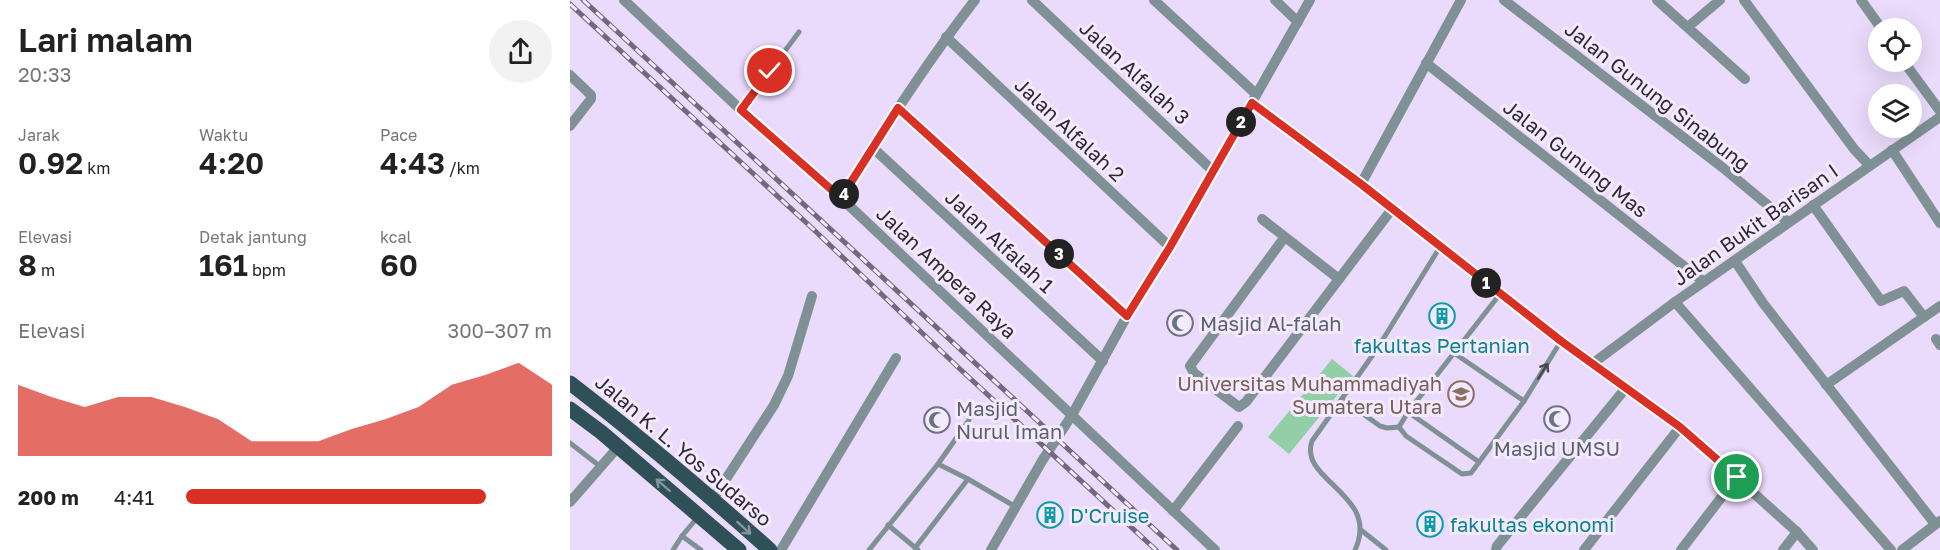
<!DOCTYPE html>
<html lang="id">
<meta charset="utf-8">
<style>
body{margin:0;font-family:"Golos Text",sans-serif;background:#f2f2f2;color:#222;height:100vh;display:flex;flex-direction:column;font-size:22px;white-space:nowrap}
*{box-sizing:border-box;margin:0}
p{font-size:20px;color:#767676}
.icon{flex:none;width:33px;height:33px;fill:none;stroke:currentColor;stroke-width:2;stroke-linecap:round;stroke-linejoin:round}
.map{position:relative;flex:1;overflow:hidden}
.panel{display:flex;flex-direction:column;background:#fff;width:570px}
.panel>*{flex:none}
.buttons{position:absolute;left:1298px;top:18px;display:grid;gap:12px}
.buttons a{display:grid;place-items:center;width:54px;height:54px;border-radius:50%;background:#fff;box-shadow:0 6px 24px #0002;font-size:30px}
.pin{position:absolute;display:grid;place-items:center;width:51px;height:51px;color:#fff;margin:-26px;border:3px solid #fff;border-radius:50%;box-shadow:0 2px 6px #0007}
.km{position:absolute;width:30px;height:30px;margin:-15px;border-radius:50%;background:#222;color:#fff;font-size:16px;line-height:30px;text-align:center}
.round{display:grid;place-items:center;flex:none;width:63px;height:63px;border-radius:32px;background:#f2f2f2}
.summary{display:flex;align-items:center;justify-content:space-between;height:102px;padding:0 18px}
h1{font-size:33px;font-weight:600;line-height:45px}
.figures{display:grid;grid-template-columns:repeat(3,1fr);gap:9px;height:102px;padding:6px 18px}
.figures div{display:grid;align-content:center}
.figures b{font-size:30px;font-weight:600}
.figures small{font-size:16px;font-weight:400}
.figures p{font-size:16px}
.chart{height:168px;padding:12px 18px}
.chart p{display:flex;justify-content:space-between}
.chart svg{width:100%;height:108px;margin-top:6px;fill:#d93025;opacity:.7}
ul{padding:0 18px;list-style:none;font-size:20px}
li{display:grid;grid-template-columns:96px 72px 1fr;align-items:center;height:45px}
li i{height:15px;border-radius:8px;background:#d93025}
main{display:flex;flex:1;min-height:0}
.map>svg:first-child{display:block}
.pitch{fill:#92cfa7}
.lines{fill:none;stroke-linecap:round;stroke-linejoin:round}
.service{stroke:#7f9195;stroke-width:5}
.minor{stroke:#7f9195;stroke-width:10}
.primary{stroke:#2e5056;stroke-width:15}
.rail-casing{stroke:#73697d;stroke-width:5}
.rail{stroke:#f4eafe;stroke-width:3;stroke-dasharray:9;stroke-linecap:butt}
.oneway{stroke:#464751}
.oneway2{stroke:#8795a2}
.route-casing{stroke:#fff;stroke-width:12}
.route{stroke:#d93025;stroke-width:8}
.labels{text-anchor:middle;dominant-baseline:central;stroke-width:6;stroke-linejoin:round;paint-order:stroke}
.street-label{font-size:20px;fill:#2e2734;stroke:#f4eafe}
.worship-label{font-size:20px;fill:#5b616d;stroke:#f4eafe;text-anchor:start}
.culture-label{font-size:20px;fill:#0d838f;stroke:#f4eafe;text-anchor:start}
.education-label{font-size:20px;fill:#785e54;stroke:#f4eafe;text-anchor:end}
</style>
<main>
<section class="panel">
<div class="summary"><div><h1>Lari malam</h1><p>20:33</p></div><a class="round"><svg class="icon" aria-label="share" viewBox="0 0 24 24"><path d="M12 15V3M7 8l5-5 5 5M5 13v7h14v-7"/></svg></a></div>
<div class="figures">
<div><p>Jarak</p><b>0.92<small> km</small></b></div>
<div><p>Waktu</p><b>4:20</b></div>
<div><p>Pace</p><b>4:43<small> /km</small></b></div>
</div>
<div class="figures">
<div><p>Elevasi</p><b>8<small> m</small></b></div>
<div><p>Detak jantung</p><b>161<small> bpm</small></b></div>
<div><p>kcal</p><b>60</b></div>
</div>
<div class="chart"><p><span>Elevasi</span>300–307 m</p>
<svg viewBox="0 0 160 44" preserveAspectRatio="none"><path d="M0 44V15L10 20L20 24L30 20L40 20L50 24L60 29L70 38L80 38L90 38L100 33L110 29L120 24L130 15L140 11L150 6L160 15V44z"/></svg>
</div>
<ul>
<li><b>200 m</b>4:41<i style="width:82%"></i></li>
</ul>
</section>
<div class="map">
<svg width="1370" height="550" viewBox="0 0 1370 550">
<rect width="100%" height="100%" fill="#eadafb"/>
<path class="pitch" d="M 762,359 L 783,376 L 719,454 L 698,437 Z"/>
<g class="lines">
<g class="service">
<path d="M 171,110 L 229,32"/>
<path d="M 884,353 L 954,401"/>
<path d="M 772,399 L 810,426 L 817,428 L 829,427"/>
<path d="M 838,412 L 909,462"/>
<path d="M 829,427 L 836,436 L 892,474 L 901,473 L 954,401 L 991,341"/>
<path d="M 829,427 L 838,412 L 930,294"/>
<path d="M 0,443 L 31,467"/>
<path d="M 398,479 L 446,507"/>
<path d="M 127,518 L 112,536 L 131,550"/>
<path d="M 318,525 L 348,550"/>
<path d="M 791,530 L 816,550"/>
<path d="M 345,548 L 398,479 L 368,464"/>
<path d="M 103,550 L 112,536"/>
<path d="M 299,550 L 368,464 L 399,420"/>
<path d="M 785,550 C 811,494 728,481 742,441 L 807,349 L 870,247"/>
</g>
<g class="minor">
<path d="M 54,0 L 171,110 L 271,198 L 645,550"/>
<path d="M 462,0 L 642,170"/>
<path d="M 584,0 L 686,94"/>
<path d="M 705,0 L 728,22"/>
<path d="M 934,0 L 1152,167 L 1218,222"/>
<path d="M 1087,0 L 1175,79"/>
<path d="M 1174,0 L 1284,149 L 1299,165"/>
<path d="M 1291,0 L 1311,28"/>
<path d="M 1119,26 L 1150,0"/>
<path d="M 376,37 L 600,247"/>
<path d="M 1334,62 L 1370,111"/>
<path d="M 856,63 L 1134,282"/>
<path d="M 0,75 L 21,95 L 21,99 L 0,126"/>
<path d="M 682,103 L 791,184 L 991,341 L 1110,427 L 1227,532 L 1243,550"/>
<path d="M 328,108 L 557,316"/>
<path d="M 302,147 L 533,361"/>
<path d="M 1322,150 L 1370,223"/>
<path d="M 791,184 L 891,0"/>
<path d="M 271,198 C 313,130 356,63 405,0"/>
<path d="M 1243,205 L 1311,301 L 1334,291 L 1354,317 L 1256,385"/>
<path d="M 692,219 L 769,279"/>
<path d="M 714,238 L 620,366 L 624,373 L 669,407 L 676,402 L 822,209"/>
<path d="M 1165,261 L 1193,303 L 1365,524"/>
<path d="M 1105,302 L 1321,550"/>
<path d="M 1354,317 L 1370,306"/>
<path d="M 1366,339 L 1370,345"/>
<path d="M 1022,364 L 1105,302 L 1370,117"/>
<path d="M 143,499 L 204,405 L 218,376 L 242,296"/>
<path d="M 0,502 L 48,447"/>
<path d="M 603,511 L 668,426"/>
<path d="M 211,550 L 326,358"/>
<path d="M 421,550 L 472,461 L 502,415 L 557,316 L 600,247 L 740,0"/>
<path d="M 926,550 L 927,546 L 1055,389"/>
<path d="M 1014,550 L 1110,427"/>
<path d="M 1111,550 L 1167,477"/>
<path d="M 1213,550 L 1227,532"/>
<path d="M 1332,550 L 1370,521"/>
</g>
<g class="primary">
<path d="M 0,383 C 69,436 135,492 200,550"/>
<path d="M 0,409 L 31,432 L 169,550"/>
</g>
<g class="rail-casing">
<g id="rail">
<path d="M 13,0 L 607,550"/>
<path d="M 0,4 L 242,228 L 391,370 L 586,550"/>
</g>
</g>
<use href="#rail" class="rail"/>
</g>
<defs><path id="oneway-shaft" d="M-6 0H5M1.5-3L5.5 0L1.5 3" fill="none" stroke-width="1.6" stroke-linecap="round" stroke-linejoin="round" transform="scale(1.5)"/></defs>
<use class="oneway" href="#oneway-shaft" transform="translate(973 371) rotate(-58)"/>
<g class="oneway2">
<use href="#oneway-shaft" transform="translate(93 485) rotate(-139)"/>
<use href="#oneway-shaft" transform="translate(174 528) rotate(42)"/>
</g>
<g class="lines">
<g class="route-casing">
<path id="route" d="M 200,71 L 171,110 L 271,198 L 328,108 L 557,316 L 600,247 L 682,103 L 791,184 L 991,341 L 1110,427 L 1167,477"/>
</g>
<use href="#route" class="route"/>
</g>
<defs>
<g id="building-ring" transform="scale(1.35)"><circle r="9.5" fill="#f4eafe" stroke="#0f9aa8" stroke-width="1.5"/><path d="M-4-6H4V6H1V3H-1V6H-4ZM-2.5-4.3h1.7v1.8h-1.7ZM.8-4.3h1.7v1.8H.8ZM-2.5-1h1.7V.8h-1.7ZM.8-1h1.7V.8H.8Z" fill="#0f9aa8"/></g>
<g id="mosque-ring" transform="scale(1.35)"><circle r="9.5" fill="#f4eafe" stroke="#6b7280" stroke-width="1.5"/><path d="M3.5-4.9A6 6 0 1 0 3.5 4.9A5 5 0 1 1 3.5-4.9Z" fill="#6b7280"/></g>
<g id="university-ring" transform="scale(1.35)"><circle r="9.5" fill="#f4eafe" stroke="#8d6e63" stroke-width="1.5"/><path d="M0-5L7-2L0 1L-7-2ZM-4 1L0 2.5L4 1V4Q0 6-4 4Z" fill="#8d6e63"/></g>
</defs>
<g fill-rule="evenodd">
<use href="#building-ring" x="872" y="316"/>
<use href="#mosque-ring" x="610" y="323"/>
<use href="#university-ring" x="891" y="394"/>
<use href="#mosque-ring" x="987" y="419"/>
<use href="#mosque-ring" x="367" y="420"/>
<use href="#building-ring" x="480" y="515"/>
<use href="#building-ring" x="860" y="524"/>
</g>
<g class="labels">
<g class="street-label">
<text transform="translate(565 72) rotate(43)">Jalan Alfalah 3</text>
<text transform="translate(1088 96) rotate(38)">Jalan Gunung Sinabung</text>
<text transform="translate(500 129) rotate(43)">Jalan Alfalah 2</text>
<text transform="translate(1006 158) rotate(38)">Jalan Gunung Mas</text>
<text transform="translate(1185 224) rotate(-35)">Jalan Bukit Barisan I</text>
<text transform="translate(430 241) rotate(43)">Jalan Alfalah 1</text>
<text transform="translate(377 272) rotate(43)">Jalan Ampera Raya</text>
<text transform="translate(114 450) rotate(40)">Jalan K. L. Yos Sudarso</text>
</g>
<g class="worship-label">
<text x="630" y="323">Masjid Al-falah</text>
<text x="386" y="408">Masjid<tspan x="386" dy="23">Nurul Iman</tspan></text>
<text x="987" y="448" text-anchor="middle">Masjid UMSU</text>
</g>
<g class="culture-label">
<text x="872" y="345" text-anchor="middle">fakultas Pertanian</text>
<text x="500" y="515">D'Cruise</text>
<text x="880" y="524">fakultas ekonomi</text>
</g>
<g class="education-label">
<text x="872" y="383">Universitas Muhammadiyah<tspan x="872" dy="23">Sumatera Utara</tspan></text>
</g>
</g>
</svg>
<div class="buttons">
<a><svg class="icon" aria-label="locate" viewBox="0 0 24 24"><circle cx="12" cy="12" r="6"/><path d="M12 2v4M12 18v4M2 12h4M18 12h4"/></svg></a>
<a><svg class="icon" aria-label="layers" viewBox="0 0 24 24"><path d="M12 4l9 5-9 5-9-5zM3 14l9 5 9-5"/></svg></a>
</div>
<div class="pin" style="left:1167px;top:477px;background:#1e9e55"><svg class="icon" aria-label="arrive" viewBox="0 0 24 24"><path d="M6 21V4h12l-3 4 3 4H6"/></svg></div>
<div class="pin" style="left:200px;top:71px;background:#d93025"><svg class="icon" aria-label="check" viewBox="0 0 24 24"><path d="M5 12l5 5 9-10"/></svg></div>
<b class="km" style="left:916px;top:283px">1</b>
<b class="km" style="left:671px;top:122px">2</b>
<b class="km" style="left:489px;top:254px">3</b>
<b class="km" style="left:274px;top:194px">4</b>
</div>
</main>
